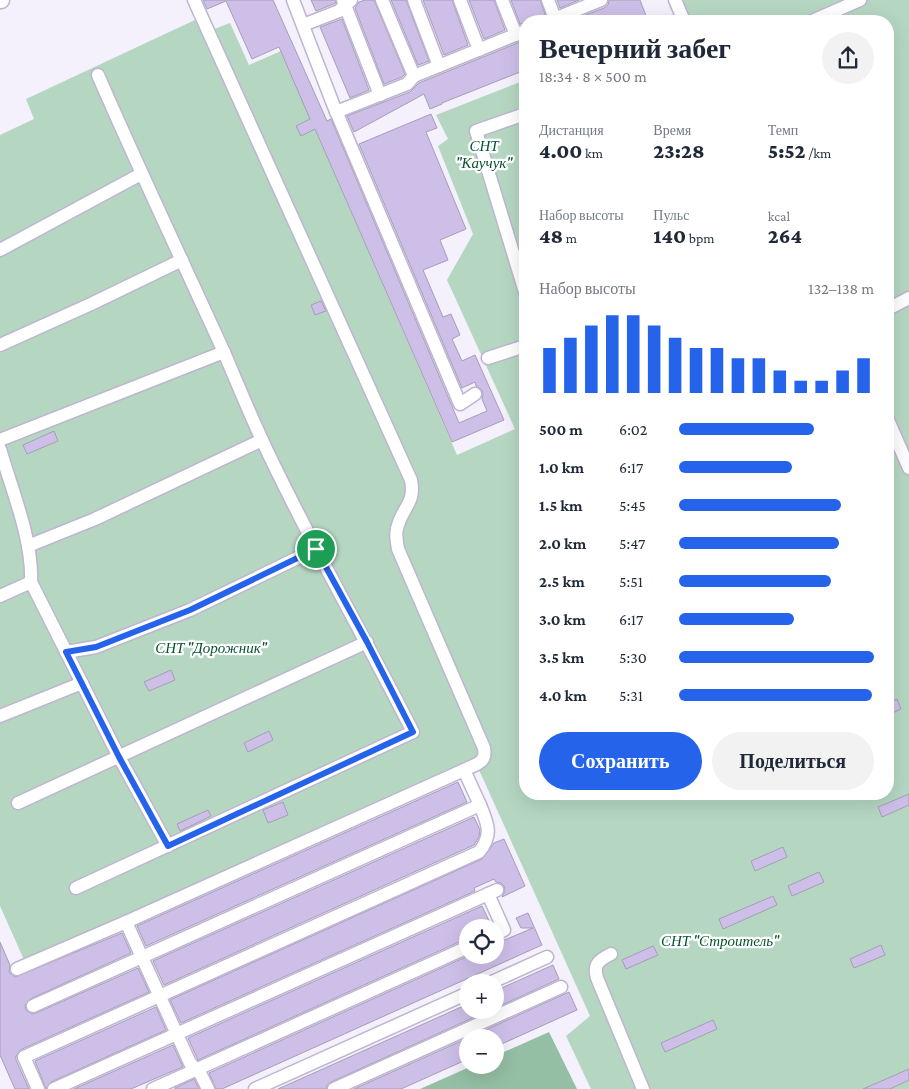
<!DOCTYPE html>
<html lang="ru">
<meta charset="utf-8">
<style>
body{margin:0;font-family:"Crimson Pro",serif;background:#f2f2f3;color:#1f2937;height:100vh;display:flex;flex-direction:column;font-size:19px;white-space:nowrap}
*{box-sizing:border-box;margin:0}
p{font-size:16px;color:#747a83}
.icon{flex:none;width:28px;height:28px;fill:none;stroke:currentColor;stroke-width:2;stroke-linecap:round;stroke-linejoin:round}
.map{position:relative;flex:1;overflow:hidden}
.details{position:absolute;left:519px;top:15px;width:375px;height:785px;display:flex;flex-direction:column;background:#fff;border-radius:20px;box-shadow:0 5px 20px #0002}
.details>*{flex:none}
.fabs{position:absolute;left:459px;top:919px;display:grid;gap:10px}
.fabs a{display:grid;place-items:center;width:45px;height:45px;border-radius:50%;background:#fff;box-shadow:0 5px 20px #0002;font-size:25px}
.pin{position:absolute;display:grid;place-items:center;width:42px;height:42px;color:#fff;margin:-21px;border:2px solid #fff;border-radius:50%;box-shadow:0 1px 5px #0007}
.round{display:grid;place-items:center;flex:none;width:52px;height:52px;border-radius:26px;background:#f2f2f3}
.headline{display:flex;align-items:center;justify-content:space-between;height:85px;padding:0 20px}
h1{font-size:28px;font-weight:800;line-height:38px}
.metrics{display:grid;grid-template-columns:repeat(3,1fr);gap:8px;height:85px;padding:5px 20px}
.metrics div{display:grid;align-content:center}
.metrics b{font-size:21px;font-weight:800}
.metrics small{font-size:14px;font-weight:400}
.metrics p{font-size:14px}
.chart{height:140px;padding:10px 20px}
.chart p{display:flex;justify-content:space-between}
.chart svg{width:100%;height:90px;margin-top:5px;stroke:#2563eb;stroke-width:6}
.action{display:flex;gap:10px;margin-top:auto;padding:10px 20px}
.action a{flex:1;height:58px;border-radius:30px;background:#2563eb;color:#fff;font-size:20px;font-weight:800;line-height:58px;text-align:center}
.action a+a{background:#f2f2f3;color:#1f2937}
ul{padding:0 20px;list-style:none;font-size:16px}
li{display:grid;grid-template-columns:80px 60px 1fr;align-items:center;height:38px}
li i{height:12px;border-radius:6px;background:#2563eb}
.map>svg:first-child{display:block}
.green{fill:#b5d7c2}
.forest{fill:#94bfa5}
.building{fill:#cebfe9;stroke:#a69db7}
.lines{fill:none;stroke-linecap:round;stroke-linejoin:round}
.minor-casing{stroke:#beb5d0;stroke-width:15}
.major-casing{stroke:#beb5d0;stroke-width:19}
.minor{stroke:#fff;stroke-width:12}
.major{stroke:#fff;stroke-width:16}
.route-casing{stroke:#fff;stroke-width:10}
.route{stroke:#2563eb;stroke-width:6}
.labels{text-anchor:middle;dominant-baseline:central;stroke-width:4.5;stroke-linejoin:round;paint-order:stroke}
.park-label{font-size:15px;font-style:italic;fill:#055331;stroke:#fff}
</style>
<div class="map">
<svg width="909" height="1089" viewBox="0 0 909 1089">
<rect width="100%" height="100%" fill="#f4f0fc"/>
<path class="green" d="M 673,0 L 909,0 L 909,1089 L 591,1089 L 566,1036 L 590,1016 L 475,761 L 25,962 L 0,906 L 0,135 L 34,119 L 26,99 L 197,19 L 204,33 L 230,23 L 249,65 L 281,51 L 457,455 L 515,429 L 447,280 L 473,234 L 438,146 L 448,139 L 436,115 L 525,80 L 525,794 L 888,794 L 888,21 L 678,21 Z"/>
<path class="forest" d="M 549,1032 L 577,1089 L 420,1089 L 474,1065 L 495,1065 L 495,1056 Z"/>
<g class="building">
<path d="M 203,0 L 273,0 L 327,121 L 331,119 L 459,423 L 487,411 L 482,399 L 483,394 L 482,390 L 476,386 L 475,382 L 462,388 L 359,144 L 431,114 L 437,128 L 426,132 L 466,229 L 440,240 L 448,260 L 423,270 L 443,317 L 451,314 L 460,335 L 452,339 L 462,361 L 475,355 L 504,420 L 452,442 L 315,129 L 301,136 L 296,126 L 310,119 L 279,47 L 252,59 L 226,1 L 207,9 Z"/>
<path d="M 311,0 L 335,0 L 336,3 L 316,11 Z"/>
<path d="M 365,0 L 374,0 L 405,74 L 402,77 L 384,84 L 355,8 L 359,2 Z"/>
<path d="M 391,0 L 406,0 L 429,61 L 418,65 Z"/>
<path d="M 423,0 L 452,0 L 468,45 L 444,55 Z"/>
<path d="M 469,0 L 494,0 L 505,30 L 484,39 Z"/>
<path d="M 511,0 L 540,0 L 545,14 L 541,21 L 525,21 L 525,23 L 520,24 Z"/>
<path d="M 557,0 L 579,0 L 560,8 Z"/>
<path d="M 609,0 L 640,0 L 648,21 L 570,21 L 604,8 L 608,5 Z"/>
<path d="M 342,19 L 369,90 L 350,98 L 320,27 Z"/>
<path d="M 525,40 L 525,70 L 442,103 L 442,104 L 430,109 L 424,94 L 354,132 L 347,116 L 410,92 L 419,83 Z"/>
<path d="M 321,301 L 326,311 L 315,315 L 311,305 Z"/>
<path d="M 54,431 L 58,441 L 27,454 L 23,445 Z"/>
<path d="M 171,670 L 175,680 L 149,691 L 144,682 Z"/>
<path d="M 897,699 L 901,709 L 888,715 L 888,704 Z"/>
<path d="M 269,731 L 273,740 L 248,752 L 244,743 Z"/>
<path d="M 458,782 L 467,802 L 146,946 L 137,926 Z"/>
<path d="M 909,794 L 909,805 L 882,817 L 878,807 Z"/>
<path d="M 283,802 L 288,815 L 268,823 L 263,810 Z"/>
<path d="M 208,810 L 211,816 L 180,831 L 177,824 Z"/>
<path d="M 474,817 L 480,830 L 479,837 L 474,845 L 164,985 L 153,961 Z"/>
<path d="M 504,839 L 525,886 L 502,897 L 505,891 L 504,886 L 501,883 L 496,882 L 494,879 L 474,888 L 475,891 L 181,1023 L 170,1000 L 482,859 L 494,843 Z"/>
<path d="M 783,847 L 787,857 L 755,871 L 751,861 Z"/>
<path d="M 819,872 L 824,882 L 792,896 L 788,886 Z"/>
<path d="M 773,896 L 777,905 L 723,929 L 719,919 Z"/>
<path d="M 482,906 L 492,927 L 468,928 L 468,938 L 198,1060 L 197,1058 L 188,1038 Z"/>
<path d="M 528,913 L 542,945 L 222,1089 L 216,1089 L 209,1073 L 470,955 L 495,955 L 495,944 L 533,928 L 521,928 L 516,918 Z"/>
<path d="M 122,933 L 131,953 L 30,999 L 25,1005 L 26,1010 L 32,1014 L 36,1013 L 138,968 L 149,992 L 20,1050 L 16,1056 L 16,1060 L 29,1089 L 15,1089 L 0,1055 L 0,942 L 10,965 L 9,972 L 15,977 Z"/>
<path d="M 881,945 L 885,955 L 854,968 L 850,959 Z"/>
<path d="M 653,946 L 658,955 L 626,969 L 622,960 Z"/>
<path d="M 553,965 L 559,979 L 495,1008 L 495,991 Z"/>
<path d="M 569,992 L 577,1010 L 495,1047 L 495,1038 L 468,1038 Z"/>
<path d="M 468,1004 L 468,1010 L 490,1010 L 331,1082 L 327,1085 L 326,1089 L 278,1089 Z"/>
<path d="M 156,1007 L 166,1030 L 51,1082 L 46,1089 L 35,1061 Z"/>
<path d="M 713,1020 L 717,1029 L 665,1052 L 661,1043 Z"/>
<path d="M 468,1038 L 468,1059 L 401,1089 L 354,1089 Z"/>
<path d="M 173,1045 L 183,1067 L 168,1073 L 131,1089 L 74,1089 Z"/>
<path d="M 909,1069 L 909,1080 L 890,1089 L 863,1089 Z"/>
<path d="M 194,1079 L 199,1089 L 175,1089 L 175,1088 Z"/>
</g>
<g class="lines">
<g class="minor-casing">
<g id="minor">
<path d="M 194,0 L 411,480 C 416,504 401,508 397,529 C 395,535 397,542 398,549 L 484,748 C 487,763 476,764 464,770"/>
<path d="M 293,0 L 333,104 L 460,404 L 475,394"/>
<path d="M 343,0 L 380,95"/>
<path d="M 382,0 L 414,76"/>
<path d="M 414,0 L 439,66"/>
<path d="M 460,0 L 479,50"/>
<path d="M 502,0 L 516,35"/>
<path d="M 548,0 L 555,19"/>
<path d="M 675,0 L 684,21"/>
<path d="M 549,21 L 601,0"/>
<path d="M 812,21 L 860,0"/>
<path d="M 303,25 L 339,11 L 351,0"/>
<path d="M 336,112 L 407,84 L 414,76 L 525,31"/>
<path d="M 525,114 L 476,131 L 525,292"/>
<path d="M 0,250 L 141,174"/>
<path d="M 888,309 L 909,298"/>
<path d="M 0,345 L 91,304 L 182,260"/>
<path d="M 488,358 L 525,346"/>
<path d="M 888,420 L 909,468"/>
<path d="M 0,440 L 224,352"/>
<path d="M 0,449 C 12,490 33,541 31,582 L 119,757 L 168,846"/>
<path d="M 28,546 L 95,519 L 262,440"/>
<path d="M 0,596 L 31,582"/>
<path d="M 66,652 L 96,647 L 190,610 L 316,549"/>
<path d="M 0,716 L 82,683"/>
<path d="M 18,803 L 367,642"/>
<path d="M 76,888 L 413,732 C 363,634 308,539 262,440 C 248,410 236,380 223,350 C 181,258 138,167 98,75"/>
<path d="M 488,894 L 504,930 L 495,935"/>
<path d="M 126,922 L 190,1063 L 200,1073 L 208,1089"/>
<path d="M 611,954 C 599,960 593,964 597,978 L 643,1089"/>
<path d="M 17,969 L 126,922 L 464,770 L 480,805 L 33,1006"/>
<path d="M 492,982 L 547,957"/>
<path d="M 38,1089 L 24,1057 L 479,852 C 493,835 488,824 480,805"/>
<path d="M 54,1089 L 497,890"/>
<path d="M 153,1089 L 468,947"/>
<path d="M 255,1089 L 468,993"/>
<path d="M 334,1089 L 561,987"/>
</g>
</g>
<g class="major-casing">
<path id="major" d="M 0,0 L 1,0"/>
</g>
<use href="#minor" class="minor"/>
<use href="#major" class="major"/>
</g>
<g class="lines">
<g class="route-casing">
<path id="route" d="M 316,549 L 367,642 L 413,732 L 168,846 L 119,757 L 66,652 L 96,647 L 190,610 Z"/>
</g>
<use href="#route" class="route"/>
</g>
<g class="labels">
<g class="park-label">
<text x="484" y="146">СНТ<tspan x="484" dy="17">"Каучук"</tspan></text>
<text x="211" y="648">СНТ "Дорожник"</text>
<text x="720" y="941">СНТ "Строитель"</text>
</g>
</g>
</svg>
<div class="fabs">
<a><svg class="icon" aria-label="locate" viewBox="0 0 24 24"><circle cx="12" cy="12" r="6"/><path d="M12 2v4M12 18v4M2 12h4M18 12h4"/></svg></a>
<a>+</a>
<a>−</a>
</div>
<div class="pin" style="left:316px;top:549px;background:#1e9e55"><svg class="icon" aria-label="arrive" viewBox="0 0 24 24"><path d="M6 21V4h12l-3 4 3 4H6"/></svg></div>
<section class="details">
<div class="headline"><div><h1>Вечерний забег</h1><p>18:34 · 8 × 500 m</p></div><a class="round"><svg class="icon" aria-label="share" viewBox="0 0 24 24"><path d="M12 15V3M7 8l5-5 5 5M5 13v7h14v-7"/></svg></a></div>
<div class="metrics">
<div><p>Дистанция</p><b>4.00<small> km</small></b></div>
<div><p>Время</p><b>23:28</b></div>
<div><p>Темп</p><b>5:52<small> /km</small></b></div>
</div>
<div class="metrics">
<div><p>Набор высоты</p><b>48<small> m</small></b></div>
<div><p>Пульс</p><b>140<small> bpm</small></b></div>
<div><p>kcal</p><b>264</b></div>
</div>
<div class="chart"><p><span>Набор высоты</span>132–138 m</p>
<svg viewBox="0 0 160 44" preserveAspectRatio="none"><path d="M5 44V22M15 44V17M25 44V11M35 44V6M45 44V6M55 44V11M65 44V17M75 44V22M85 44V22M95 44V27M105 44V27M115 44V33M125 44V38M135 44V38M145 44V33M155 44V27"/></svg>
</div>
<ul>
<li><b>500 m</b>6:02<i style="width:69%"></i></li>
<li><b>1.0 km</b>6:17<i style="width:58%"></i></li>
<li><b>1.5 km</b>5:45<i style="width:83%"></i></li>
<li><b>2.0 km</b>5:47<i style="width:82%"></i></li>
<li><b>2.5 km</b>5:51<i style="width:78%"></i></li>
<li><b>3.0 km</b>6:17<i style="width:59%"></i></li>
<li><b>3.5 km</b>5:30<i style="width:100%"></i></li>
<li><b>4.0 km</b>5:31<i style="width:99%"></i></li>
</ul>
<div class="action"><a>Сохранить</a><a>Поделиться</a></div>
</section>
</div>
